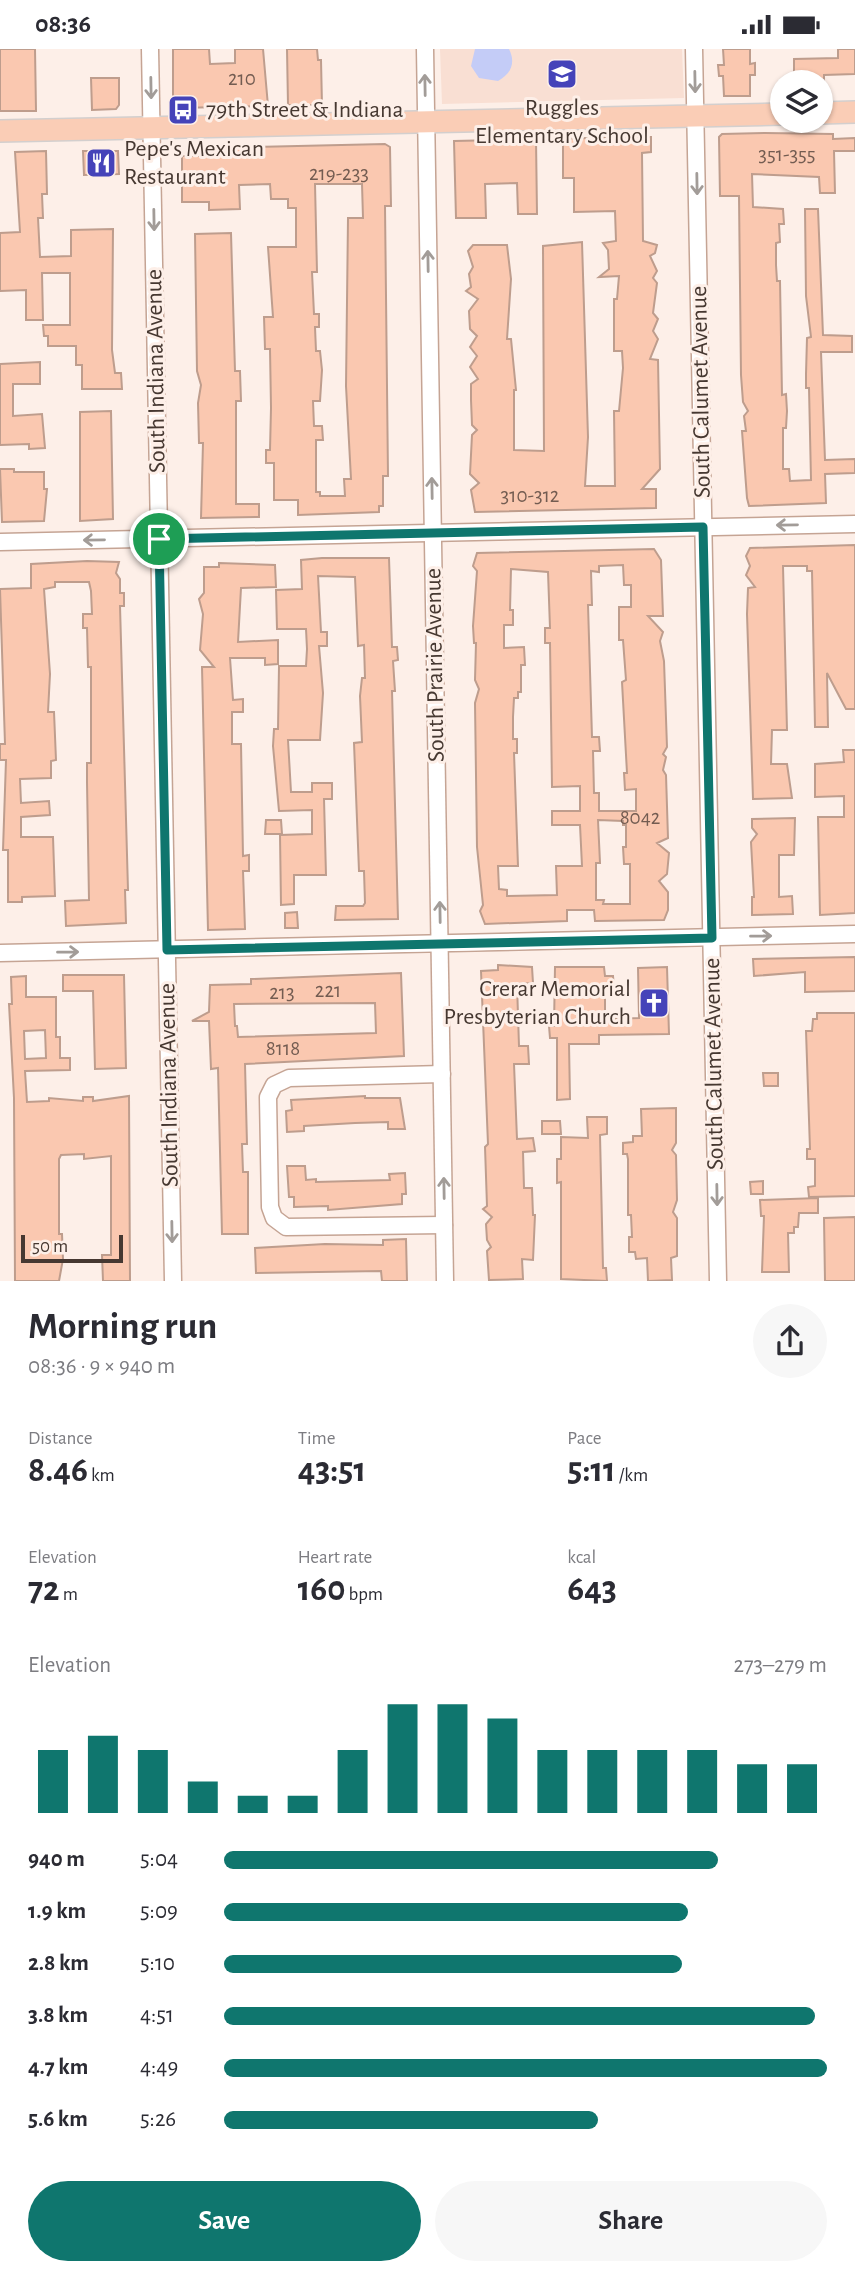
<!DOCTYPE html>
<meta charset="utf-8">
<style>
body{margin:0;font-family:"Alegreya Sans",sans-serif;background:#f7f7f7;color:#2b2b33;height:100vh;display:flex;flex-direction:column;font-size:26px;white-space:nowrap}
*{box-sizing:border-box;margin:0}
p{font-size:23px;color:#7c7c81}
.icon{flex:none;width:38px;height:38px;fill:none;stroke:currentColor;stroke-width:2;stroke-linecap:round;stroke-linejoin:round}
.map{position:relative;height:1232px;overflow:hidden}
.details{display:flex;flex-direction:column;background:#fff;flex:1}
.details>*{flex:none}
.tools{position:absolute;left:770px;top:21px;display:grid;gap:14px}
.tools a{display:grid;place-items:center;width:63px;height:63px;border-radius:50%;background:#fff;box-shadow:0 2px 5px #0004;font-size:35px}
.scale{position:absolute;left:21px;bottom:18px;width:102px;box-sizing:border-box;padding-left:7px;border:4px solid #463831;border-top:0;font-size:19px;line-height:24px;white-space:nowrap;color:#463831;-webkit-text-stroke:5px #fdefe8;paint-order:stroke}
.pin{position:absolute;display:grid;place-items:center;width:60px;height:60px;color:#fff;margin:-30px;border:4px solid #fff;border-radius:50%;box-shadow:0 2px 7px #0007}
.round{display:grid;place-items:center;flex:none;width:74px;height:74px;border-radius:37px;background:#f7f7f7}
.overview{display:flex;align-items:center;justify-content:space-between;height:119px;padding:0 28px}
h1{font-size:38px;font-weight:700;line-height:52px}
.metrics{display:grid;grid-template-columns:repeat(3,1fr);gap:10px;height:119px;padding:7px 28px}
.metrics div{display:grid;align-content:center}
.metrics b{font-size:35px;font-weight:700}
.metrics small{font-size:19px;font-weight:400}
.metrics p{font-size:19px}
.chart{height:196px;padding:14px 28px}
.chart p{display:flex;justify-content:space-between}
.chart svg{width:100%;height:126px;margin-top:7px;stroke:#0f766e;stroke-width:6}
.action{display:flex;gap:14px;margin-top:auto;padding:14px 28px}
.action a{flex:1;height:80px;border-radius:42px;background:#0f766e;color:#fff;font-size:28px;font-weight:700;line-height:80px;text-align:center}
.action a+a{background:#f7f7f7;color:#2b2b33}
ul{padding:0 28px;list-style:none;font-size:23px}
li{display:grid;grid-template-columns:112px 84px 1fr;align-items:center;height:52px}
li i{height:18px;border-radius:9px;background:#0f766e}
.status{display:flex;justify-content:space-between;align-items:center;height:49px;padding:0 35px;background:#fff;direction:ltr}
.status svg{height:19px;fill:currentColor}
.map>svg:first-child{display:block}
.built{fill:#f9dfd3}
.green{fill:#c4ccf7}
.building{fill:#fac8b0;stroke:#be9d8d;stroke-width:2;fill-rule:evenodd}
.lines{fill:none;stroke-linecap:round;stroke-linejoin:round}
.minor-casing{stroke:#c5a494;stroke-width:19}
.major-casing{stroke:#d3cfce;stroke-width:24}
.minor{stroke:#fff;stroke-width:16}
.major{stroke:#facdb6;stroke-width:21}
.oneway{stroke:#a29c98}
.route-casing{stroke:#fff;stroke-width:14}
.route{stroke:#0f766e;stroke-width:9}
.labels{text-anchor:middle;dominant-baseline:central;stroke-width:6;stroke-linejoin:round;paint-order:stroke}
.number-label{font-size:21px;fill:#735c51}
.poi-label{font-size:24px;fill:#463831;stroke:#fdefe8;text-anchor:start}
.street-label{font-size:24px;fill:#463831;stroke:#fdefe8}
</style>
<div class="status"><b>08:36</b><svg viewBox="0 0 49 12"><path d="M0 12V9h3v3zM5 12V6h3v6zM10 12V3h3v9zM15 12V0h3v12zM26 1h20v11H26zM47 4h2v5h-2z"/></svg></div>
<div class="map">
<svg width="855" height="1232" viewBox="0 0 855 1232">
<rect width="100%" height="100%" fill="#fdefe8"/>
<path class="built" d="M 440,0 L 682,0 L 684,49 L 442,55 Z"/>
<path class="green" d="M 475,0 L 509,0 C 516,14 511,25 498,32 L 479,29 L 471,17 Z"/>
<g class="building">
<path d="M 0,0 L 35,0 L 36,62 L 0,62 Z"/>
<path d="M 173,0 L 209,0 L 210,15 L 235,14 L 235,0 L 263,0 L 268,57 L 177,59 L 173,56 Z"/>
<path d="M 287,0 L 317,0 L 318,11 L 321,11 L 322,56 L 288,56 Z"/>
<path d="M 723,0 L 750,0 L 750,15 L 755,14 L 755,26 L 750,26 L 750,47 L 724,47 L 723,27 L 719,27 L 718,16 L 724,16 Z"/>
<path d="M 838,0 L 855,0 L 855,25 L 824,26 L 824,33 L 794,33 L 794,10 L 838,9 Z"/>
<path d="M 91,29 L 119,29 L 119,56 L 116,60 L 92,61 Z"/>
<path d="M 765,84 L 833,85 L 833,90 L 855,89 L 855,102 L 834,102 L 835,144 L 820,144 L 819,128 L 752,125 L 753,158 L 783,160 L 784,175 L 779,175 L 780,193 L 776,194 L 776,216 L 777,232 L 780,232 L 782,346 L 786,345 L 787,362 L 786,379 L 783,379 L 783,420 L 789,420 L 790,432 L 811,431 L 809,339 L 806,339 L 806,325 L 807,289 L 811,288 L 806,247 L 805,160 L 818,160 L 823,286 L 852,287 L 852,303 L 821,303 L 825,411 L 855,410 L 855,424 L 825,425 L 826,454 L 749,457 L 747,449 L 742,382 L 746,382 L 744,367 L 748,362 L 743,353 L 741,326 L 739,147 L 720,147 L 719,88 L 722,85 Z"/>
<path d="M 614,88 L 651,88 L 651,103 L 642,104 L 643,192 L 657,196 L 655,204 L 650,207 L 657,222 L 653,229 L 657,234 L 653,264 L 658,270 L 653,282 L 658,290 L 650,310 L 658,311 L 660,420 L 642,440 L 656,440 L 656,459 L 475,463 L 471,441 L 479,434 L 470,425 L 472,386 L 477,381 L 472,376 L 471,351 L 471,335 L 478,330 L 470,318 L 477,307 L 470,298 L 477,287 L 470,280 L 469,262 L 478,250 L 466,242 L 471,238 L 469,225 L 473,218 L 468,202 L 473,196 L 507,196 L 511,230 L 507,290 L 511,290 L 516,341 L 514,341 L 514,401 L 544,402 L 543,197 L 582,193 L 588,388 L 585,437 L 615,437 L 614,362 L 619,362 L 623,319 L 622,302 L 614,302 L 614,250 L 617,250 L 619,227 L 599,228 L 609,220 L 608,201 L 603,194 L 616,192 L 615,162 L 574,163 L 574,129 L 563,129 L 563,90 Z"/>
<path d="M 536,90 L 537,165 L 518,165 L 517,134 L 485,135 L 486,169 L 456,169 L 454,92 Z"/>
<path d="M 385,95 L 390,98 L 391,157 L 385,157 L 388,427 L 383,427 L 383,457 L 379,457 L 379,463 L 298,466 L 298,451 L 274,451 L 274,414 L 266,414 L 266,401 L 270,401 L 271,359 L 270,300 L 265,300 L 264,268 L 273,268 L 268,198 L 296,198 L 296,159 L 288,159 L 288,150 L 271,150 L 270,135 L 239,136 L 240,160 L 209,161 L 209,153 L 182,153 L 182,107 L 208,107 L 208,99 ZM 315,135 L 362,135 L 363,169 L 348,169 L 346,337 L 351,430 L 344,430 L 345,447 L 320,447 L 320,443 L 316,443 L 316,391 L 323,391 L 322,377 L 314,377 L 313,352 L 320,352 L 322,321 L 320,302 L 316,302 L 315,278 L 319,278 L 319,265 L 314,265 L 312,223 L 317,223 Z"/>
<path d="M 46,102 L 47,145 L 42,145 L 43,169 L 38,169 L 40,208 L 71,207 L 71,181 L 113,180 L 112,301 L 115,324 L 121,324 L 122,340 L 82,340 L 82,316 L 76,316 L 76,297 L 48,297 L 48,287 L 44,287 L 43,276 L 70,276 L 70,224 L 42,224 L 43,271 L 26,271 L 26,241 L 0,242 L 0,184 L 20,183 L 15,103 Z"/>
<path d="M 83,102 L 118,102 L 119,125 L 84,126 Z"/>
<path d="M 231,184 L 235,322 L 240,322 L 241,352 L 236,352 L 236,455 L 259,455 L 259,468 L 201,469 L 203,394 L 199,394 L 198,354 L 201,336 L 197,322 L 195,185 Z"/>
<path d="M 40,313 L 40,335 L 13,335 L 13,367 L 42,365 L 45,399 L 29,400 L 29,395 L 0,396 L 0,315 Z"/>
<path d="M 111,362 L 113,470 L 80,472 L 80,363 Z"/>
<path d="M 0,420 L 14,420 L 14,423 L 44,423 L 44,440 L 47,440 L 44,472 L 2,473 Z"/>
<path d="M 855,496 L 855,660 L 846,660 L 827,624 L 828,678 L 815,678 L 812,522 L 807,522 L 807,517 L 783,517 L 787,681 L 772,681 L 771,715 L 787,715 L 792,749 L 753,750 L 747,565 L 748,539 L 755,538 L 746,526 L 750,517 L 746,507 L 750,499 Z"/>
<path d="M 654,500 L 661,511 L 663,567 L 648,567 L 663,583 L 660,592 L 664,612 L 667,698 L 663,705 L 666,708 L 663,721 L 666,726 L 668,789 L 657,794 L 669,804 L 667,825 L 659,832 L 668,843 L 668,861 L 664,871 L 595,872 L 594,861 L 567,861 L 567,872 L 485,875 L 480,862 L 483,856 L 477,798 L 475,654 L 479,640 L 475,631 L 476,594 L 474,594 L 473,577 L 477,522 L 473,517 L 477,504 ZM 623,516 L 624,536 L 631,536 L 631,558 L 619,558 L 619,591 L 623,591 L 626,631 L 622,633 L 627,724 L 624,724 L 625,741 L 636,740 L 636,762 L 599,762 L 599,744 L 594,744 L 593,702 L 600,702 L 599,688 L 592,688 L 588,556 L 592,556 L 591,522 L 599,523 L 599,517 ZM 511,520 L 548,523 L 550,579 L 545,579 L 545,594 L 550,594 L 552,738 L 580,737 L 580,762 L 552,762 L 552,776 L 580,776 L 582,817 L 556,817 L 557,846 L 507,847 L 507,841 L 499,840 L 498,817 L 518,817 L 514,704 L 517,704 L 517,690 L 513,690 L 513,668 L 514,649 L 518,649 L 518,643 L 521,643 L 521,616 L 525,616 L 524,598 L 504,599 L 504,576 L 513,576 L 513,561 L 510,561 ZM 598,771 L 623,772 L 623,776 L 626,776 L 626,798 L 623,798 L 624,815 L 630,815 L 630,855 L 603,855 L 604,851 L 596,851 L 596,814 L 600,814 Z"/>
<path d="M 322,509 L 389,509 L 392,598 L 397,598 L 398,611 L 393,612 L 395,642 L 392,642 L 398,870 L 335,871 L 336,857 L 363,857 L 365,854 L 364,822 L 359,822 L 354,694 L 362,693 L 360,647 L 362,629 L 365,629 L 364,596 L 358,597 L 355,528 L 318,527 L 321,583 L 327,583 L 327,597 L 319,597 L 323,644 L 320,691 L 288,691 L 291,743 L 312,743 L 312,734 L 332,734 L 332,750 L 324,750 L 326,826 L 294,826 L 294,855 L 281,856 L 280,786 L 312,785 L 312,761 L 279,762 L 273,697 L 274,680 L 278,680 L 279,617 L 306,617 L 307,600 L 306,580 L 277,580 L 276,541 L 302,540 L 301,511 Z"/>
<path d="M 87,512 L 119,513 L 116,524 L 120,530 L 120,544 L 124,544 L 124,557 L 120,557 L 128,841 L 125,841 L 126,874 L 66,877 L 65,852 L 89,851 L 87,733 L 87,714 L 91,714 L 91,618 L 88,618 L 87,579 L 83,579 L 83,565 L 92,565 L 91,542 L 89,533 L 55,533 L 55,538 L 44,540 L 50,625 L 48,663 L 54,663 L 56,711 L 51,712 L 51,729 L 20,730 L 21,754 L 49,752 L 50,766 L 21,768 L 21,788 L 53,788 L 55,847 L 22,848 L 22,853 L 8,853 L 8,801 L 3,801 L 6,711 L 0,711 L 0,695 L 5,695 L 0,540 L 31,539 L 31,515 Z"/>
<path d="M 219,514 L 275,516 L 276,538 L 241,539 L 238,593 L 278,591 L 278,615 L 265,616 L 265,609 L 230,609 L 233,651 L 243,650 L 243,663 L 232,663 L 232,695 L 241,695 L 243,807 L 249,806 L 249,822 L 243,822 L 245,880 L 208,881 L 202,618 L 214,618 L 200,601 L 203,565 L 199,550 L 204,544 L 204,518 L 219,518 Z"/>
<path d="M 843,701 L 855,701 L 855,864 L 820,866 L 818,768 L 844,768 L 844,747 L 815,748 L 815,715 L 844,713 Z"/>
<path d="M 795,769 L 794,806 L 779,806 L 779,848 L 792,847 L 793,865 L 752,866 L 752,848 L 754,848 L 751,793 L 757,785 L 752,779 L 752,770 Z"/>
<path d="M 266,771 L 281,771 L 282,785 L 265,785 Z"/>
<path d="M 297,863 L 298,879 L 285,879 L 285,864 Z"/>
<path d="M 855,908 L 855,942 L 805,943 L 805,923 L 754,927 L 753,910 Z"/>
<path d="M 498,916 L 532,918 L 533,934 L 517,935 L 519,997 L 528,997 L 529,1015 L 514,1015 L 517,1090 L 533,1089 L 535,1102 L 523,1103 L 524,1139 L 532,1139 L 533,1166 L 535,1166 L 533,1211 L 522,1210 L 523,1230 L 489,1231 L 487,1202 L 491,1198 L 487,1191 L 486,1175 L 492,1168 L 483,1160 L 487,1157 L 485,1098 L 488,1095 L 481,922 L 498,921 Z"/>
<path d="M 555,918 L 604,918 L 605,927 L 613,927 L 614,938 L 605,939 L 605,970 L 639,969 L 638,919 L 667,918 L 669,985 L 599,986 L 599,995 L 569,995 L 570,1050 L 557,1051 L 557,989 L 550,989 L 549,977 L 554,977 Z"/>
<path d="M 401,924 L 404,1007 L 245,1015 L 247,1095 L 242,1095 L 243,1123 L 248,1123 L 248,1185 L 222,1185 L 218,1019 L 211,1020 L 209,972 L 192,972 L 209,963 L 210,936 L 251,935 L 251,930 ZM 375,954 L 376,984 L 238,988 L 237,977 L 235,977 L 234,955 Z"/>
<path d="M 63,926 L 124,926 L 126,1019 L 95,1020 L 93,942 L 63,942 Z"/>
<path d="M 26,927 L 26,948 L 56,948 L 56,988 L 60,988 L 60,1009 L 70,1009 L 70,1021 L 25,1022 L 27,1053 L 49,1052 L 49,1049 L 83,1052 L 83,1048 L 93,1048 L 93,1052 L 129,1047 L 130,1232 L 103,1232 L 102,1206 L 111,1206 L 111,1107 L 84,1110 L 84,1105 L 61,1106 L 59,1110 L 59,1185 L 62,1185 L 63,1210 L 59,1232 L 15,1232 L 14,1049 L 9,955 L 12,955 L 11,928 ZM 45,981 L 46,1009 L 25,1010 L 24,982 Z"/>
<path d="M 817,964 L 855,964 L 855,1147 L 809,1148 L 808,1138 L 815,1137 L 815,1110 L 807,1110 L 807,1100 L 810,1100 L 806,982 L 812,982 L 813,970 L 817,970 Z"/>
<path d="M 763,1024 L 778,1024 L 778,1037 L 764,1037 Z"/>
<path d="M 365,1047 L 365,1049 L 400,1049 L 405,1080 L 388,1080 L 388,1073 L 355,1074 L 304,1077 L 304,1082 L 287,1083 L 286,1062 L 292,1061 L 291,1051 Z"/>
<path d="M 676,1059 L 676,1094 L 672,1101 L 676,1106 L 677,1151 L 673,1163 L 677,1169 L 677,1207 L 671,1209 L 672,1231 L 648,1232 L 647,1209 L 636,1210 L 635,1203 L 629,1203 L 629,1188 L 632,1188 L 631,1166 L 628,1166 L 628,1110 L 627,1105 L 623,1105 L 623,1094 L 633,1093 L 633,1087 L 642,1087 L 641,1060 Z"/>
<path d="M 587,1068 L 607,1068 L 607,1085 L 600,1086 L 603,1219 L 606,1219 L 607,1232 L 561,1230 L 561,1133 L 557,1134 L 557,1110 L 561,1110 L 561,1088 L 588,1089 Z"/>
<path d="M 542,1072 L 560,1072 L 561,1085 L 542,1085 Z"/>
<path d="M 287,1117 L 305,1117 L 306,1131 L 316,1130 L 316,1133 L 390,1131 L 389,1125 L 405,1124 L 406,1145 L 402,1145 L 402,1155 L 328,1161 L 328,1157 L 294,1158 L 294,1148 L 289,1148 Z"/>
<path d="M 763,1132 L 763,1145 L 751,1145 L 750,1133 Z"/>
<path d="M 818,1149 L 818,1164 L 799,1164 L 798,1178 L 794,1178 L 794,1184 L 788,1184 L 789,1223 L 762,1223 L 764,1167 L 761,1167 L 760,1151 Z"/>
<path d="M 855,1168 L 855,1232 L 825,1232 L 824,1169 Z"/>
<path d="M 406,1190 L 407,1232 L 382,1232 L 381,1222 L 256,1224 L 255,1199 L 325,1195 L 383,1196 L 383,1191 Z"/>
</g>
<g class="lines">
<g class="minor-casing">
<g id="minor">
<path d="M 150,0 L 173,1232"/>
<path d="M 425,0 L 445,1232"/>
<path d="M 694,0 L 718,1232"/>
<path d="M 0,493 L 855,475"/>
<path d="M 0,904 L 855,885"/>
<path d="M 442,1025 L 289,1029 L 274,1036 L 268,1048 L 270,1158 L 274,1169 L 286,1178 L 444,1176"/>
</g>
</g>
<g class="major-casing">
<g id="major">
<path d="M 821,64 L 855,63"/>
<path d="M 0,82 L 782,65"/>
</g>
</g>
<use href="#minor" class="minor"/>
<use href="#major" class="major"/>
</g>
<defs><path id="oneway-shaft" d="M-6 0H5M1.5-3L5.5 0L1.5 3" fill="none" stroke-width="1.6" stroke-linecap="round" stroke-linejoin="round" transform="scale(1.75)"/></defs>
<g class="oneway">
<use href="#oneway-shaft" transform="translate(695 33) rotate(89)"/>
<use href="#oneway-shaft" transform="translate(425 36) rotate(-91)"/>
<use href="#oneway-shaft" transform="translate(151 39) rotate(89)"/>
<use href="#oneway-shaft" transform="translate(697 135) rotate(89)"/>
<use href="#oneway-shaft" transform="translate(154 171) rotate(89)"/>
<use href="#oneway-shaft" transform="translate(428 212) rotate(-91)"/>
<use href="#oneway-shaft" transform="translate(432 439) rotate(-91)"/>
<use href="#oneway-shaft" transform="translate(787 476) rotate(179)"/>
<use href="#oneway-shaft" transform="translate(94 491) rotate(179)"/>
<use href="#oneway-shaft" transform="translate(440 863) rotate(-91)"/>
<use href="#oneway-shaft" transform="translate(761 887) rotate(-1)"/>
<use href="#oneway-shaft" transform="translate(68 903) rotate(-1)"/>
<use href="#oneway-shaft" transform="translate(444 1139) rotate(-91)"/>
<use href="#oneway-shaft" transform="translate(717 1146) rotate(89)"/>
<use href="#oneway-shaft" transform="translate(172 1183) rotate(89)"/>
</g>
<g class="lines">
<g class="route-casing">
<path id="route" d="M 703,478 L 712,889 L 167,901 L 159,490 Z"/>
</g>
<use href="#route" class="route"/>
</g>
<defs>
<g id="school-square" transform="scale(1.575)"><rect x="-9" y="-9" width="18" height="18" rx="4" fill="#4543b9" stroke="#fdefe8"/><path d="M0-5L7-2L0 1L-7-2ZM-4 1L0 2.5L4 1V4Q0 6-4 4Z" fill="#fff"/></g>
<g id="bus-square" transform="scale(1.575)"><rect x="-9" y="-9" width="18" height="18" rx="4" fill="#4543b9" stroke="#fdefe8"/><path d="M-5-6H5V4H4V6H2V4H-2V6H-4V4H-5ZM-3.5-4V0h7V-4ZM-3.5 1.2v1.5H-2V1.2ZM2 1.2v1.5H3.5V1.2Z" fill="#fff"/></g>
<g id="restaurant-square" transform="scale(1.575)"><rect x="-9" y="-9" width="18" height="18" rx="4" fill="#4543b9" stroke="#fdefe8"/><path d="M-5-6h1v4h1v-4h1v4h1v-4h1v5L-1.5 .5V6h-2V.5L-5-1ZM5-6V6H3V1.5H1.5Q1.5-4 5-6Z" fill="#fff"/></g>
<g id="church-square" transform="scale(1.575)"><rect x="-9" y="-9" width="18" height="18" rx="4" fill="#4543b9" stroke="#fdefe8"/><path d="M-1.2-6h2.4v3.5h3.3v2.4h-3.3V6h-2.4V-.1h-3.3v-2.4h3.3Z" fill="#fff"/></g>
</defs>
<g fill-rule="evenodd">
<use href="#school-square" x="562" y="25"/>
<use href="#bus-square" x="183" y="61"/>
<use href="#restaurant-square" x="101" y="114"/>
<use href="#church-square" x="654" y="954"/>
</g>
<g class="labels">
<g class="number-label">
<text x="242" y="29">210</text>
<text x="787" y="105">351-355</text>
<text x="339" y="124">219-233</text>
<text x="530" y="446">310-312</text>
<text x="640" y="768">8042</text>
<text x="328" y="941">221</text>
<text x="282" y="943">213</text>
<text x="283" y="999">8118</text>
</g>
<g class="poi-label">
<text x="562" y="59" text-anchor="middle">Ruggles<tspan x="562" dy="28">Elementary School</tspan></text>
<text x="206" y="61">79th Street &amp; Indiana</text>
<text x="124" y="100">Pepe's Mexican<tspan x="124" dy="28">Restaurant</tspan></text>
<text x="631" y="940" text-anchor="end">Crerar Memorial<tspan x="631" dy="28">Presbyterian Church</tspan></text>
</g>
<g class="street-label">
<text transform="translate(156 322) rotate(-91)">South Indiana Avenue</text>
<text transform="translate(701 343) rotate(-91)">South Calumet Avenue</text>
<text transform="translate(435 616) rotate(-91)">South Prairie Avenue</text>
<text transform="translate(714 1015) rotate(-91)">South Calumet Avenue</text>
<text transform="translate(169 1036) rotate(-91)">South Indiana Avenue</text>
</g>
</g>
</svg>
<div class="tools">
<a><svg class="icon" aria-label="layers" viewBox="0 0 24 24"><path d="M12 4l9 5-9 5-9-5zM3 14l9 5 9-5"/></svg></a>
</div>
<div class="scale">50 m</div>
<div class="pin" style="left:159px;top:490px;background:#1e9e55"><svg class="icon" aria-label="arrive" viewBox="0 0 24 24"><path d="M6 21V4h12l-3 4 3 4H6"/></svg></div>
</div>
<section class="details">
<div class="overview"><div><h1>Morning run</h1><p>08:36 · 9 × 940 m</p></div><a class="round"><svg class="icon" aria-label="share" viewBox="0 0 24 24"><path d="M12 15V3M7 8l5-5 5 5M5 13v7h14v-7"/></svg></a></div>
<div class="metrics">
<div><p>Distance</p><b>8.46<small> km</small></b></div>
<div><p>Time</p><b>43:51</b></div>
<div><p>Pace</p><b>5:11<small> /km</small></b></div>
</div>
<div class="metrics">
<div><p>Elevation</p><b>72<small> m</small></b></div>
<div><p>Heart rate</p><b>160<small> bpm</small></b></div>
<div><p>kcal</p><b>643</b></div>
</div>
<div class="chart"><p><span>Elevation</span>273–279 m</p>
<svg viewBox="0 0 160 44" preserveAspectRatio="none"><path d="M5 44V22M15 44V17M25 44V22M35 44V33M45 44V38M55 44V38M65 44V22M75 44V6M85 44V6M95 44V11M105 44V22M115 44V22M125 44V22M135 44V22M145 44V27M155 44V27"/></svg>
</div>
<ul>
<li><b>940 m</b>5:04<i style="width:82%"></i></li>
<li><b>1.9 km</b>5:09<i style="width:77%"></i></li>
<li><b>2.8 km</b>5:10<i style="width:76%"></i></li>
<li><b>3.8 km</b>4:51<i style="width:98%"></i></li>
<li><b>4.7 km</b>4:49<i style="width:100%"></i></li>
<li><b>5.6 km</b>5:26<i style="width:62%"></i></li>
</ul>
<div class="action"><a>Save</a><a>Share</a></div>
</section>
